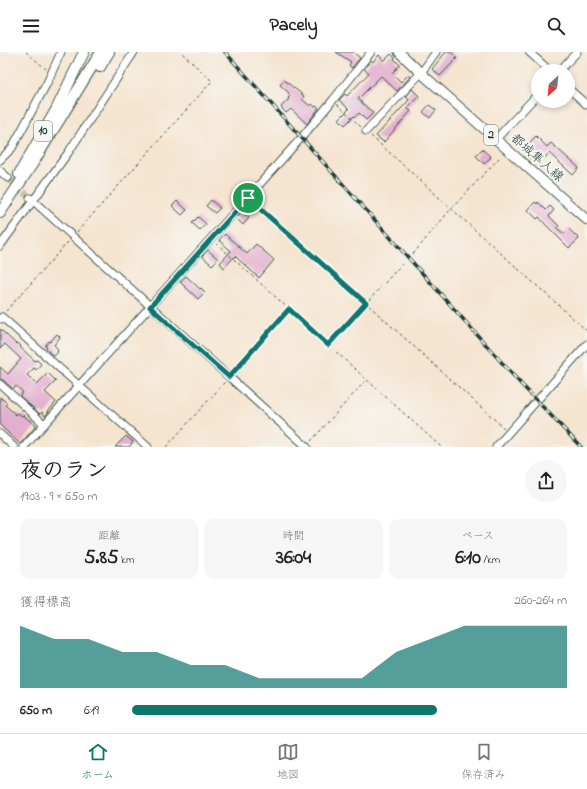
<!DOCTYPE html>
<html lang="ja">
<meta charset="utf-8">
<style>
body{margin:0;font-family:"Indie Flower","Klee One",sans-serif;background:#f6f6f6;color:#222;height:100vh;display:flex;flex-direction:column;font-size:15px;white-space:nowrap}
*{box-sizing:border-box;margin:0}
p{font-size:13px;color:#767676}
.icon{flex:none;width:22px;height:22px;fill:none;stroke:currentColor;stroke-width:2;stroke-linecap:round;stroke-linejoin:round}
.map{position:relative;height:395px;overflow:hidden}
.drawer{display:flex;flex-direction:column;background:#fff;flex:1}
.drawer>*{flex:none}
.needle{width:26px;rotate:207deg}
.controls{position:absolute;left:531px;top:12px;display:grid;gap:8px}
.controls a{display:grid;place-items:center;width:44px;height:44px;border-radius:50%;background:#fff;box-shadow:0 2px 6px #0003;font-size:20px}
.pin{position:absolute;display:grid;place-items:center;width:34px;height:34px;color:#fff;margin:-17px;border:2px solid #fff;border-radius:50%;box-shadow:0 1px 4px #0007}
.round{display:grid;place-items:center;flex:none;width:42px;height:42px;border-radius:21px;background:#f6f6f6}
.summary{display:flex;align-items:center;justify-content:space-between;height:68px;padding:0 20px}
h1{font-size:22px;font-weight:700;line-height:30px}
.figures{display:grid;grid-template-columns:repeat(3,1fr);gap:6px;height:68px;padding:4px 20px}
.figures div{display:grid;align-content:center;border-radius:10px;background:#f6f6f6;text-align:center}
.figures b{font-size:20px;font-weight:700}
.figures small{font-size:11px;font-weight:400}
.figures p{font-size:11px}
.chart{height:112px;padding:8px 20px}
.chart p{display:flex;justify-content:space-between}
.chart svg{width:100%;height:72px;margin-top:4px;fill:#0f766e;opacity:.7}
ul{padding:0 20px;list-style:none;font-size:13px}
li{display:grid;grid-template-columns:64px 48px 1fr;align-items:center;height:30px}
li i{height:10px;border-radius:5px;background:#0f766e}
header{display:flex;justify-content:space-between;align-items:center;height:52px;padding:0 20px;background:#fff;font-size:18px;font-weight:700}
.tabs{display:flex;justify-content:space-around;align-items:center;height:56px;border-top:1px solid #e0e0e0;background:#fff;font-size:11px;color:#767676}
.tabs a{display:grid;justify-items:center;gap:2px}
.tabs .on{color:#0f766e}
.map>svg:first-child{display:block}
.building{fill:#e2afcf}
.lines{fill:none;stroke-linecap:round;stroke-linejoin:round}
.minor-tunnel{stroke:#cac3b0;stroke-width:7;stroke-dasharray:7 3.5;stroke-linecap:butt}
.minor-casing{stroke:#3f564b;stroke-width:9}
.major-casing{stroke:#3f564b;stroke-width:11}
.highway-casing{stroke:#3f564b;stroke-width:12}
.path{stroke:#3f564b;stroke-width:1;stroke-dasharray:3 3;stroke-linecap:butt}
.minor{stroke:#fff;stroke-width:7}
.major{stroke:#fff;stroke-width:9}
.highway{stroke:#fff;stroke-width:10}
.rail-casing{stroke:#1f3d34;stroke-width:3.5}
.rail{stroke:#f6f6f2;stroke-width:2;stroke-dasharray:6;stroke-linecap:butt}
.route-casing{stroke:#fff;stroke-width:8}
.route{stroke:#0f766e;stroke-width:5}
.labels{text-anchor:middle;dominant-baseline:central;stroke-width:4;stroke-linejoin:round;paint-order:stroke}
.shield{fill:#f6f6f2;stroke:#60746d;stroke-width:1}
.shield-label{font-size:12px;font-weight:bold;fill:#1f3d34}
.street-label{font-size:13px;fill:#1f3d34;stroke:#f6f6f2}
</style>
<header><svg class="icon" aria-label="menu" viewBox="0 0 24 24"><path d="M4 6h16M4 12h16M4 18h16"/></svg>Pacely<svg class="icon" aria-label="search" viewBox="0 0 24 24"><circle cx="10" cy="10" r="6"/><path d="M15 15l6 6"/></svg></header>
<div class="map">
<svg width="587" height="395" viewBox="0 0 587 395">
<rect width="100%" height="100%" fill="#f6f6f2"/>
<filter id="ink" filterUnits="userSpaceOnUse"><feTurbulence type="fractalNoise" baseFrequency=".025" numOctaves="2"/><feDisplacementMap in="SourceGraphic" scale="8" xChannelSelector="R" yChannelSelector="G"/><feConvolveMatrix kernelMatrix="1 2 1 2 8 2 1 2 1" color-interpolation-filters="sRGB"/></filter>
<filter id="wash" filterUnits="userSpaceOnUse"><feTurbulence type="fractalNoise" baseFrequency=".012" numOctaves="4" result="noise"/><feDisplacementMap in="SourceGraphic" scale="16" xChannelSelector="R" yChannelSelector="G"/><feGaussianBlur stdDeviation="0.9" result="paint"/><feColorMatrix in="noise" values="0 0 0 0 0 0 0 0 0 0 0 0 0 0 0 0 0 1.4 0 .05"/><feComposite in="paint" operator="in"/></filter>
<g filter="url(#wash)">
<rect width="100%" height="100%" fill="#f5e4cf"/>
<g id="blocks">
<g class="building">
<path d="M 336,0 L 353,0 L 360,6 L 352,16 L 349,13 L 351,10 Z"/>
<path d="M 446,0 L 451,0 L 457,6 L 440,24 L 432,17 Z"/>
<path d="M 391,2 L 395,6 L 394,7 L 400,13 L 392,21 L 401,30 L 408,23 L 410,25 L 397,39 L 381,24 L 358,47 L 373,61 L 366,68 L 359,61 L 355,65 L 354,64 L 345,73 L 339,67 L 349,57 L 339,48 L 345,42 L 347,44 L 369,21 L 364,17 L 371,8 L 373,10 L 379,3 L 384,9 Z"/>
<path d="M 284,28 L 304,44 L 302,47 L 310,54 L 312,52 L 315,55 L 316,54 L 319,56 L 307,72 L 291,57 L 286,61 L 281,55 L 289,47 L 288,46 L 290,44 L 288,42 L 289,41 L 280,33 Z"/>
<path d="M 412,37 L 419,44 L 407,56 L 411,59 L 384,90 L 376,84 L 409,48 L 406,45 Z"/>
<path d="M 429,53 L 436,58 L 430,66 L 423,60 Z"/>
<path d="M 536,84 L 547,95 L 551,91 L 579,116 L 573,123 L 549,101 L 544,107 L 536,100 L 530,106 L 522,98 Z"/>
<path d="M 482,97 L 491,105 L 484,112 L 476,104 Z"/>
<path d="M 211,148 L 220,156 L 215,161 L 206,154 Z"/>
<path d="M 177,149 L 187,158 L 182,163 L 172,154 Z"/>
<path d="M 535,150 L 537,152 L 538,150 L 546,158 L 550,154 L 554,158 L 549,164 L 559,174 L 557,176 L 564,182 L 569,177 L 579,187 L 569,196 L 546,173 L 539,165 L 537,167 L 528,158 Z"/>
<path d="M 242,160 L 249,166 L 243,173 L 236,166 Z"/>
<path d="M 198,165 L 206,172 L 200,178 L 192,171 Z"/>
<path d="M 225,182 L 247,202 L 256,192 L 274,208 L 259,226 L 235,204 L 224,216 L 220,211 L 231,199 L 219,188 Z"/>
<path d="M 208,198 L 218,207 L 212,213 L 202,204 Z"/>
<path d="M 186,224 L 200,237 L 201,236 L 205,240 L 198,247 L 180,230 Z"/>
<path d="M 0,277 L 16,292 L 18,291 L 21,294 L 20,295 L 35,309 L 37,308 L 41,312 L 36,318 L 34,316 L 27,323 L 37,332 L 48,321 L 56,329 L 45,340 L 56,350 L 48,359 L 49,359 L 45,364 L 42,360 L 40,362 L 20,344 L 23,340 L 16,334 L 13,337 L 3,328 L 0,327 L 0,315 L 8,322 L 21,307 L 5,292 L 0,297 Z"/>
<path d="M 57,282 L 60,285 L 54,293 L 58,297 L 57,299 L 58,300 L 54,304 L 46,297 L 47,295 L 45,294 L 49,289 L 50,290 Z"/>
<path d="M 0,345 L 7,351 L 5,353 L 16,363 L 18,361 L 22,364 L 23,363 L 36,374 L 20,392 L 0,373 Z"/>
<path d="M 126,384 L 133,390 L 129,395 L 115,395 Z"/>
</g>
</g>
</g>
<g filter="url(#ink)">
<use href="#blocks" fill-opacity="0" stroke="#3f564b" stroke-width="1"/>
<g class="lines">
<path class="minor-tunnel" d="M 8,126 L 30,146"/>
<g class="minor-casing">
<g id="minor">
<path d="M 529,0 L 550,19"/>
<path d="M 559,19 L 577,0"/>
<path d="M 568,36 L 587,53"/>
<path d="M 366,79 L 421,21 L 436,0"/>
<path d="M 496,87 L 538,42"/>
<path d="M 0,108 L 12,96 L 47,31 L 61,0"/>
<path d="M 0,119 L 8,126"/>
<path d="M 30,146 L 307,395"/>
<path d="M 0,194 L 68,101 L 134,0"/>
<path d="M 0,267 L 2,265 L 148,395"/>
<path d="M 0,332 L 44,372"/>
<path d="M 0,382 L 14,395"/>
<path d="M 24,395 L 302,85 L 333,48 L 371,0"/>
<path d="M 496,395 L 587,292"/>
</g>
</g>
<g class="major-casing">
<path id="major" d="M 399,0 L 421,21 L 587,168"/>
</g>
<g class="highway-casing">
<g id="highway">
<path d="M 100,15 L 109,0"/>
<path d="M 19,122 L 56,58 L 84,0"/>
<path d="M 0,161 L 33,111 L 101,0"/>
</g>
</g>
<g class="path">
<path d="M 26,0 L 46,17"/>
<path d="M 337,52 L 361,75"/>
<path d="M 371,84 L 587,279"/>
<path d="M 252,150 L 366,251 L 504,376"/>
<path d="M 77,180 L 212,29 L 181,0"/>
<path d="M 216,191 L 441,395"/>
<path d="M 413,202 L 451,157 L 501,104"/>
<path d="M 6,259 L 68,190"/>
<path d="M 328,293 L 402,212"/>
<path d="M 234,320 L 289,258"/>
<path d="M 311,389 L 367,327"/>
<path d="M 166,395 L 225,330"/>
</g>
<use href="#minor" class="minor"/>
<use href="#major" class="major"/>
<use href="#highway" class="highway"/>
<g class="rail-casing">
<path id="rail" d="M 225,0 L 521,332 L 581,395"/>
</g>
<use href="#rail" class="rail"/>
</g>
</g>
<g class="lines" filter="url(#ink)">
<g class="route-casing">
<path id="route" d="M 248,146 L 366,251 L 328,293 L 289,257 L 229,325 L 150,255 Z"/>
</g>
<use href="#route" class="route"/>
</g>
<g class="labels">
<g class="shield">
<rect x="34" y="69" width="18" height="20" rx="3"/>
<rect x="484" y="73" width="14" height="20" rx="3"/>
</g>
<g class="shield-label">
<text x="43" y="79">10</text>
<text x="491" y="83">2</text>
</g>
<g class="street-label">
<text transform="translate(537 106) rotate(41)">都城隼人線</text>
</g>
</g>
</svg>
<div class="controls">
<a><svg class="needle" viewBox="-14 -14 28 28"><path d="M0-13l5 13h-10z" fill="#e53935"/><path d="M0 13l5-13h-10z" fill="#767676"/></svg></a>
</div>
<div class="pin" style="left:248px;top:146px;background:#1e9e55"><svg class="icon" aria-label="arrive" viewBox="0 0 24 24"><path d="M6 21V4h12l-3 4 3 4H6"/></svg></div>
</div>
<section class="drawer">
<div class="summary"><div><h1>夜のラン</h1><p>19:03 · 9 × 650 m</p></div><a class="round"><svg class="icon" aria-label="share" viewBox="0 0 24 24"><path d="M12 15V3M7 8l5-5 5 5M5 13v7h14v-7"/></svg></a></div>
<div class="figures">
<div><p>距離</p><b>5.85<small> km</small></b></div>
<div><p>時間</p><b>36:04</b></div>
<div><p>ペース</p><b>6:10<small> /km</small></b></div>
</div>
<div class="chart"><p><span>獲得標高</span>260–264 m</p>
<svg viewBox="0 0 160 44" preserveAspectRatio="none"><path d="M0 44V6L10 14L20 14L30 22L40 22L50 30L60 30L70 38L80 38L90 38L100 38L110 22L120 14L130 6L140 6L150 6L160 6V44z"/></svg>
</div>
<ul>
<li><b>650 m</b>6:19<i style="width:70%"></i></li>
</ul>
</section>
<nav class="tabs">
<a class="on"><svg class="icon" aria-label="home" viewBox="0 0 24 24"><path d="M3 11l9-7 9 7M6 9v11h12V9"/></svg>ホーム</a>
<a><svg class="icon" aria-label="map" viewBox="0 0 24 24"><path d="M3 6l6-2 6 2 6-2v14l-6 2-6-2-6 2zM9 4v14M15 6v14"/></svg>地図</a>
<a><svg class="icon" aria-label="saved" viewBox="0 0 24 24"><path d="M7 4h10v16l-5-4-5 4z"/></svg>保存済み</a>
</nav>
